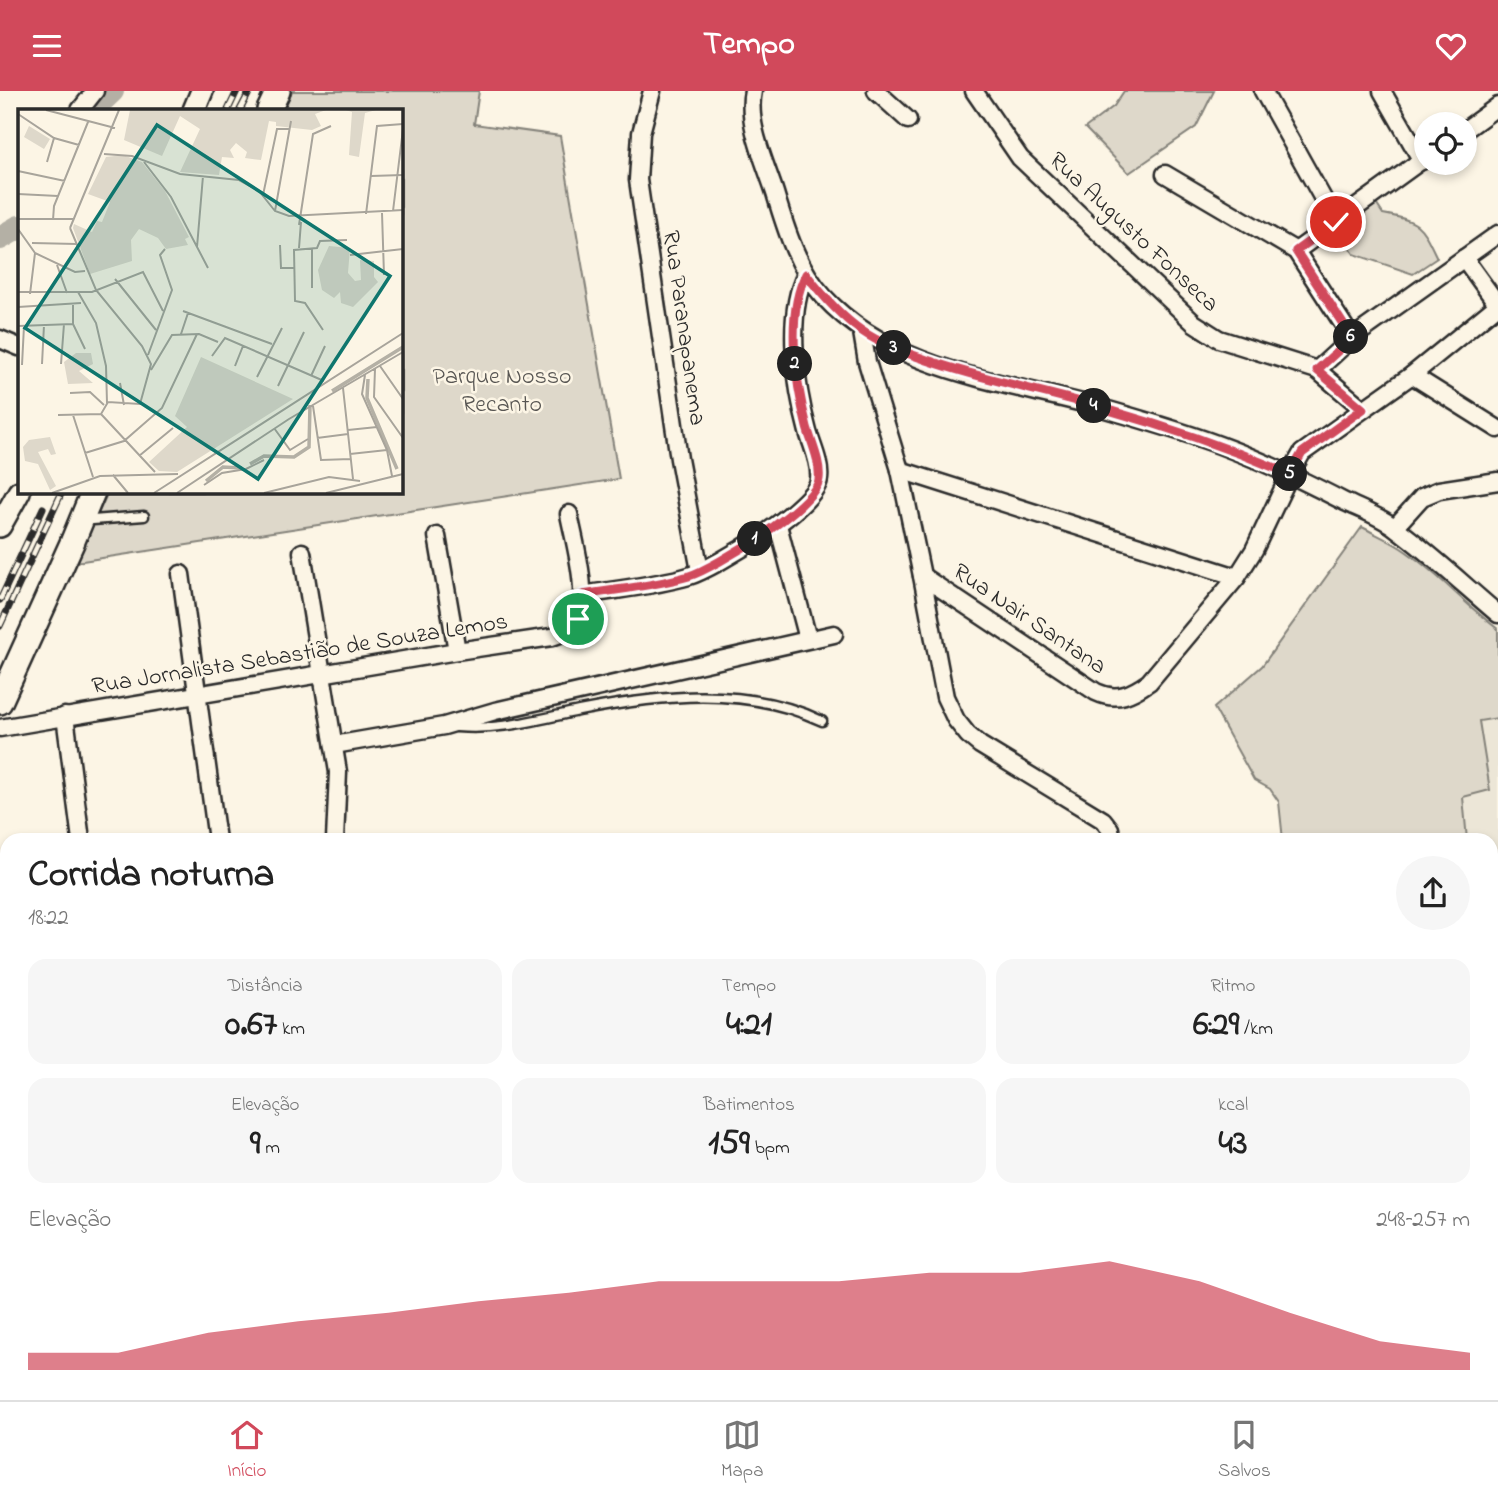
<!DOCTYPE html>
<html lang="pt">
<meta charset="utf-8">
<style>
body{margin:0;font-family:"Indie Flower",sans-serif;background:#f6f6f6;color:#222;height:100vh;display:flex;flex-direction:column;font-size:26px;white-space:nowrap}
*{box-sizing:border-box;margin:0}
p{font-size:23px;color:#767676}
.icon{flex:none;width:38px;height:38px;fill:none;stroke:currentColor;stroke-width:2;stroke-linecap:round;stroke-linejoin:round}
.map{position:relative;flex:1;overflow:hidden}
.details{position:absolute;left:0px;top:742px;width:1498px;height:567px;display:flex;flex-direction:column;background:#fff;border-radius:21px 21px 0 0;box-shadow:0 4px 10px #0003}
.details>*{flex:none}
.tools{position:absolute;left:1414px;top:21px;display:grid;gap:14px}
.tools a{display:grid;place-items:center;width:63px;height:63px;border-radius:50%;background:#fff;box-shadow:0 4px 10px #0003;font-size:35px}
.pin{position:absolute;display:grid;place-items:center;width:60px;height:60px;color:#fff;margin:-30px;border:4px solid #fff;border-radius:50%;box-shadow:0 2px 7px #0007}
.km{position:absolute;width:35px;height:35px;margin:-18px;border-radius:50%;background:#222;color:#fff;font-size:19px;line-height:35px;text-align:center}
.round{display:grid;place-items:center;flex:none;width:74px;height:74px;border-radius:37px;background:#f6f6f6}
.headline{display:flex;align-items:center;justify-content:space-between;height:119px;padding:0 28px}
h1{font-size:38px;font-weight:800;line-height:52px}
.metrics{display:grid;grid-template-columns:repeat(3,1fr);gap:10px;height:119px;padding:7px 28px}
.metrics div{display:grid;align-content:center;border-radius:18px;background:#f6f6f6;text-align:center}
.metrics b{font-size:35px;font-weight:800}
.metrics small{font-size:19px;font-weight:400}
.metrics p{font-size:19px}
.chart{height:196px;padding:14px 28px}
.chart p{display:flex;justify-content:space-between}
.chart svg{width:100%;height:126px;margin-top:7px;fill:#d1495b;opacity:.7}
header{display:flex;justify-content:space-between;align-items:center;height:91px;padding:0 28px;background:#d1495b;color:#fff;font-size:32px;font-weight:800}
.dock{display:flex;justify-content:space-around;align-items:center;height:98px;border-top:2px solid #e0e0e0;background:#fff;font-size:19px;color:#767676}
.dock a{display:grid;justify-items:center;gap:4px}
.dock .current{color:#d1495b}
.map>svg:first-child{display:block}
.built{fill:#ece6d7}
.green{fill:#ded8ca;stroke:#84827a;stroke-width:2}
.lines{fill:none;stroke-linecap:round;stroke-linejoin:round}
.river{stroke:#b4b0a5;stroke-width:24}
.service-casing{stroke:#2b2b2b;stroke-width:13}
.minor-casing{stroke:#2b2b2b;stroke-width:21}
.tertiary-casing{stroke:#2b2b2b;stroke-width:26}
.secondary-casing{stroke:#2b2b2b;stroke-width:28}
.service{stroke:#fcf5e5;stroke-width:8}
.minor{stroke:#fcf5e5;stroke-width:16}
.tertiary{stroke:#fcf5e5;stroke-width:21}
.secondary{stroke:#fcf5e5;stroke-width:23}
.rail-casing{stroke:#2b2b2b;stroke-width:7}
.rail{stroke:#fcf5e5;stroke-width:4.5;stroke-dasharray:13;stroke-linecap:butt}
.route-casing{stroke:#fff;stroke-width:14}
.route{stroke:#d1495b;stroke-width:9}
.labels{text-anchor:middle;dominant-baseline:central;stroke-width:5;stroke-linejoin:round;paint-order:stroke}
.street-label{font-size:24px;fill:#2b2b2b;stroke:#fcf5e5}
.park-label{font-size:24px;fill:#585653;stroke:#fcf5e5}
.inset-river{fill:none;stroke:#b4b0a5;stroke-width:3.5}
.inset-road{fill:none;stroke:#a8a49b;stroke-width:2}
.view{fill:#0f766e;fill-opacity:0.15;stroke:#0f766e;stroke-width:3.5}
.inset-edge{fill:none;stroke:#2b2b2b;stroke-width:3.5}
</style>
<header><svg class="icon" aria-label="menu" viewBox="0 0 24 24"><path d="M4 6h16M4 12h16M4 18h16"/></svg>Tempo<svg class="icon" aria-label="heart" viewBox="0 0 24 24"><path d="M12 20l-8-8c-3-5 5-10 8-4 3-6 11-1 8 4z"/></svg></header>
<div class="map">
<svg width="1498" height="1309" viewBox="0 0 1498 1309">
<rect width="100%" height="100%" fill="#fcf5e5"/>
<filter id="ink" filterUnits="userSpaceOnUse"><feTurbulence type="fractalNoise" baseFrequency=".0143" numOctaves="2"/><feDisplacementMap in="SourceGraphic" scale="14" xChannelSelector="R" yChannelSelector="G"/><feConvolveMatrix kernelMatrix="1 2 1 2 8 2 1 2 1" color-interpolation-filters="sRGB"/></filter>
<g filter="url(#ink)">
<path class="built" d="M 1498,627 L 1498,817 L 1491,819 L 1491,749 L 1467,749 L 1463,706 L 1490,699 L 1479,630 Z"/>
<g class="green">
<path d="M 292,0 L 479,0 L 474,33 L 560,45 L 619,388 L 76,471 L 108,401 L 401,401 L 401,19 L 283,19 Z"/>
<path d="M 1124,0 L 1214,0 L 1196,36 L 1129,82 L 1085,37 L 1114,15 Z"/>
<path d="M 1375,111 L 1383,123 C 1421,130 1421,134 1437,167 L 1413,183 L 1354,163 L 1336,137 Z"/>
<path d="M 1362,436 C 1375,443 1389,449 1401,457 C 1436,480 1464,513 1498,538 L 1498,627 L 1479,630 L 1490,699 L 1463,706 L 1467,749 L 1283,749 L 1279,711 L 1270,698 L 1254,689 L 1214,617 L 1262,575 Z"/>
<path d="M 1498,817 L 1498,1093 L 1491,1095 L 1491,819 Z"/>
<path d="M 1498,1162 L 1498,1309 L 1409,1309 L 1407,1302 L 1491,1302 L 1491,1163 Z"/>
<path d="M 1087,1302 L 1277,1302 L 1278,1309 L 1090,1309 Z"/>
</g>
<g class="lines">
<g class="river">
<path d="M 92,19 L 112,0"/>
<path d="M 0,147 L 19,136"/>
</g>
<g class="service-casing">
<g id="service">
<path d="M 84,427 L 93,429 L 144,425"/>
<path d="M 457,636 C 499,640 539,628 579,620 C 660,604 746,594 822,630"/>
</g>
</g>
<g class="minor-casing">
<g id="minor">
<path d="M 652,0 L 641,42 L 638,89 L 679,368 L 700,480"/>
<path d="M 753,0 C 746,32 765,71 775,102 C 786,139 798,178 824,206 C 894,282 1011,291 1105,318 C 1147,330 1189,342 1230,358 C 1270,373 1308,392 1345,411 C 1362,419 1382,426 1397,438 C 1432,464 1465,495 1498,523"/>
<path d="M 876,0 L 908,29"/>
<path d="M 974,0 L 1020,67 L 1194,232 L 1219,248 L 1317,279 L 1363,318"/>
<path d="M 1263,0 L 1336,131"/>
<path d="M 1382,0 L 1422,70"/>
<path d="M 80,19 L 95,0"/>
<path d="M 1465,39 L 1498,15"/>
<path d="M 1165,83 L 1296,160 L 1352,247"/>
<path d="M 1296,160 L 1426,66"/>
<path d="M 1464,167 L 1498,214"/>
<path d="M 862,241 L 867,271 L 900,379 L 922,485 L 945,606 L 956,629 L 968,644 L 980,654 L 1103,729 L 1110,738 L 1112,749"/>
<path d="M 0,248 L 19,256"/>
<path d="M 1317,279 L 1352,247 L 1498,143"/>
<path d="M 1412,284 L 1498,338"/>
<path d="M 900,379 L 1237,486"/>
<path d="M 778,434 L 808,548"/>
<path d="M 1395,436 L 1422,406 L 1439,399 L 1498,390"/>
<path d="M 437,445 L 457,560"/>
<path d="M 302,461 L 338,681 L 335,749"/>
<path d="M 181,483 L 217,749"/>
<path d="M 922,485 L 1096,601 C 1117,611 1132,603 1149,591 L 1237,486 L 1254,459 L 1290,383 L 1302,362 L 1412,284 L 1498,214"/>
<path d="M 583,504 C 618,498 655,495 689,485 C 715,477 817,415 819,388 C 821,373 812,355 808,341 C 796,297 785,224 806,183"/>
<path d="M 65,625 L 81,749"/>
<path d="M 0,637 L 457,560 L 552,546 C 558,544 566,541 572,536 C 594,516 574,450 569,423"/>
<path d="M 334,654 L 444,635 L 495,620 L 834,543"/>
<path d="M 32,1302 L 37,1309"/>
<path d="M 564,1302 L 572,1309"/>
<path d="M 725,1302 L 728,1309"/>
<path d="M 214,1309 L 222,1302"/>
<path d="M 354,1309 L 364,1302"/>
</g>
</g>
<g class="tertiary-casing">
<g id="tertiary">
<path d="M 194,19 L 202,0"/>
<path d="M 0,435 L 19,401"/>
<path d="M 1491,1103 L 1498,1102"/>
<path d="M 811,1302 L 831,1309"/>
<path d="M 593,1309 L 605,1302"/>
<path d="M 939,1309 L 967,1302"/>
</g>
</g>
<g class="secondary-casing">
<g id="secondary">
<path d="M 269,19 L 278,0"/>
<path d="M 0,611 L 72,452 L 93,401"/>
</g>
</g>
<use href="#service" class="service"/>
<use href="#minor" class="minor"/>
<use href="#tertiary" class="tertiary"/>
<use href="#secondary" class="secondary"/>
<g class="rail-casing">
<g id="rail">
<path d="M 228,19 L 237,0"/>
<path d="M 240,19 L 250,0"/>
<path d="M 0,509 L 43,417"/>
<path d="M 0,535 L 62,401"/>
</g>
</g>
<use href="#rail" class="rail"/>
</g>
</g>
<g class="lines" filter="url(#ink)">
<g class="route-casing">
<path id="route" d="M 578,528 L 583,504 C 618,498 655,495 689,485 C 715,477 817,414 819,388 C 821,371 811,351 807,336 C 796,293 785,224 806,183 C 822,204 840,225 862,240 C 882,254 907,262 930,270 C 987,290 1047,300 1105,318 C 1168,336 1229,357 1290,383 L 1302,362 L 1363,318 L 1317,279 L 1352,247 L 1296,160 L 1336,131"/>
</g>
<use href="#route" class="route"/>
</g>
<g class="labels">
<g class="street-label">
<text transform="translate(1133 142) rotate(43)">Rua Augusto Fonseca</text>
<text transform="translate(683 237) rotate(82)">Rua Paranapanema</text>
<text transform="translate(1029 529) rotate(34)">Rua Nair Santana</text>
<text transform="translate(300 564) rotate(-9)">Rua Jornalista Sebastião de Souza Lemos</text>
</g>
<g class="park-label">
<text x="502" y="286">Parque Nosso<tspan x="502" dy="28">Recanto</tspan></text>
</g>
</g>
<g transform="translate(18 18)">
<rect width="385" height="385" fill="#fcf5e5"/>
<path d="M 112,1 L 308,1 L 297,5 L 303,17 L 294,21 L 258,17 L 258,13 L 251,12 L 243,51 L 227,49 L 229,43 L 218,34 L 212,41 L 216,49 L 204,48 L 201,66 L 162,63 L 182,20 L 162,7 L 144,47 L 106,31 ZM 328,1 L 358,1 L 347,4 L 341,48 L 331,46 L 334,3 ZM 11,17 L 32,30 L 26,40 L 6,28 ZM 105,46 L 124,53 L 147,82 L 171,128 L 167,130 L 170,136 L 148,140 L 140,129 L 121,120 L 113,131 L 114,152 L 72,165 L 55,119 L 56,115 L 74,123 L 79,112 L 84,113 L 92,93 L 70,85 L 88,48 ZM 311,137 L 332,139 L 330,164 L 337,172 L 343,171 L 342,151 L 356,152 L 356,168 L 360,173 L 335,198 L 323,194 L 322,183 L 316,189 L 304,181 L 300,161 ZM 58,244 L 73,244 L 75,255 L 61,262 L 75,274 L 50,275 L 46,253 ZM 183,248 L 275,290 L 159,363 L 141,362 L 131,353 L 169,318 L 157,307 ZM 32,328 L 38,345 L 33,346 L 30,340 L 20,343 L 38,377 L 32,381 L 20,355 L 7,352 L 5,338 L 11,331 Z" fill="#ded8ca"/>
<path class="inset-river" d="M 350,270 L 349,289 L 379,360M 314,282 L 385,238M 232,355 L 246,347 L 276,348 L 291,338 L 292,296M 188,372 L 205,358 L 224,359"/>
<path class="inset-road" d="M 28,1 L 97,19M 0,5 L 36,29 L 61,36M 86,45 L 114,47 L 162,65 L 221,71 L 241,82 L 257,102 L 271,107 L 385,101M 29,53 L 36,29M 126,53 L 153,88 L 190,159M 0,62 L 47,72M 353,67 L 385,66M 0,85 L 40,87M 245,86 L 259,20 L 272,20M 257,102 L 273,12M 375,102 L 385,20M 364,104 L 366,166M 348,105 L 359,17 L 385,15M 0,110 L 55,110M 35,111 L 36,97 L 70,13M 281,116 L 295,25 L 313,17M 52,119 L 78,181 L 124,237 L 133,255 L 122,295 L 90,293 L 83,305 L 137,363M 52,119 L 101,1M 0,120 L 17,144 L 12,185M 14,134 L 59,135M 262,136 L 263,159 L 276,159M 179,138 L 185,67M 281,139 L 283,113M 17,144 L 57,163 L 67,162M 332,146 L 385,140M 39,156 L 49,184M 97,170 L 138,221M 294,179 L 294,139M 0,183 L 74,183 L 125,163 L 145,202M 60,183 L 78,214 L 88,257 L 89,294M 55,196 L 55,215 L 67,240M 0,198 L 63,194M 165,202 L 254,235M 0,217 L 55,215M 305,221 L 287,194 L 277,192 L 276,141 L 299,139 L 302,132 L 329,131M 163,225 L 170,204M 130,246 L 154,181 L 142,146 L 147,140M 194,247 L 207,229 L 306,272M 24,255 L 26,216M 43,255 L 46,215M 4,256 L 6,217M 217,257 L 225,237M 362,257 L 385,290M 357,260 L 356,288 L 385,329M 133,261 L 154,226 L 181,225 L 200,233M 347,266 L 344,285 L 369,341 L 374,367M 293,267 L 307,237M 239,268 L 264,219M 102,274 L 106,296M 260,277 L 286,223M 325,279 L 335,370M 52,284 L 72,283 L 86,296M 295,297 L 303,351 L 333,350M 40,306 L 83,305M 55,306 L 75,368M 256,319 L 272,341 L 290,330M 330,321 L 359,318M 299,329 L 330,325M 67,344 L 106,332 L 144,299 L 179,225M 332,345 L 369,341M 121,347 L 155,319M 95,366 L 110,384M 186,376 L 204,364 L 228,360 L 246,351M 34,384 L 82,367 L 160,365M 136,384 L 385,224M 159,384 L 271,310 L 385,243M 246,384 L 311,368 L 342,372M 308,384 L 385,365"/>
<path class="view" d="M 139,16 L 372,167 L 240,370 L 7,219 Z"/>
<rect width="385" height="385" class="inset-edge"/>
</g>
</svg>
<div class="tools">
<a><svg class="icon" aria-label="locate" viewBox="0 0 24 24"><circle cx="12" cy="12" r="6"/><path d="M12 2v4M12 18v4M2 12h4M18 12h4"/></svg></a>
</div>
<div class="pin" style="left:578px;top:528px;background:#1e9e55"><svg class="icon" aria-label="arrive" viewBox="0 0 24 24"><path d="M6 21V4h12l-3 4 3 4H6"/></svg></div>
<div class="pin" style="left:1336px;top:131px;background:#d93025"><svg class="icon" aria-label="check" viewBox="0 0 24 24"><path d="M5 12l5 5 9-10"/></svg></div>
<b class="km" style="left:755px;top:448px">1</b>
<b class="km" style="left:795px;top:273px">2</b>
<b class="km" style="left:894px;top:257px">3</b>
<b class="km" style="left:1094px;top:315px">4</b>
<b class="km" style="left:1290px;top:383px">5</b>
<b class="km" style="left:1351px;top:246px">6</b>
<section class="details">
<div class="headline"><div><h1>Corrida noturna</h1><p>18:22</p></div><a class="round"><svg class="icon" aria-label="share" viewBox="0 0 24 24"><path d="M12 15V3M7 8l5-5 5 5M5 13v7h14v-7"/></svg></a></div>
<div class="metrics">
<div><p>Distância</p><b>0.67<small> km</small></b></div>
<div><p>Tempo</p><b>4:21</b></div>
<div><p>Ritmo</p><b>6:29<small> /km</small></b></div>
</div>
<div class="metrics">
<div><p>Elevação</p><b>9<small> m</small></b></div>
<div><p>Batimentos</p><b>159<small> bpm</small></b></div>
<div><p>kcal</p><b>43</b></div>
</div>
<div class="chart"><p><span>Elevação</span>248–257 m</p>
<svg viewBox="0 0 160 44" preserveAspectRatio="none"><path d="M0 44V38L10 38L20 31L30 27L40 24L50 20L60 17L70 13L80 13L90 13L100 10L110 10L120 6L130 13L140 24L150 34L160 38V44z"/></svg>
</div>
</section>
</div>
<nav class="dock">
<a class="current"><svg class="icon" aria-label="home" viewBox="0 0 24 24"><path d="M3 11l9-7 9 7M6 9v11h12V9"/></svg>Início</a>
<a><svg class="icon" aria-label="map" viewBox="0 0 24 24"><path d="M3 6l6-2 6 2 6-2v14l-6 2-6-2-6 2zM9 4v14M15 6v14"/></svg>Mapa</a>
<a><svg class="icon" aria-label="saved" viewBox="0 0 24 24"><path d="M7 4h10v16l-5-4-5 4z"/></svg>Salvos</a>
</nav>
